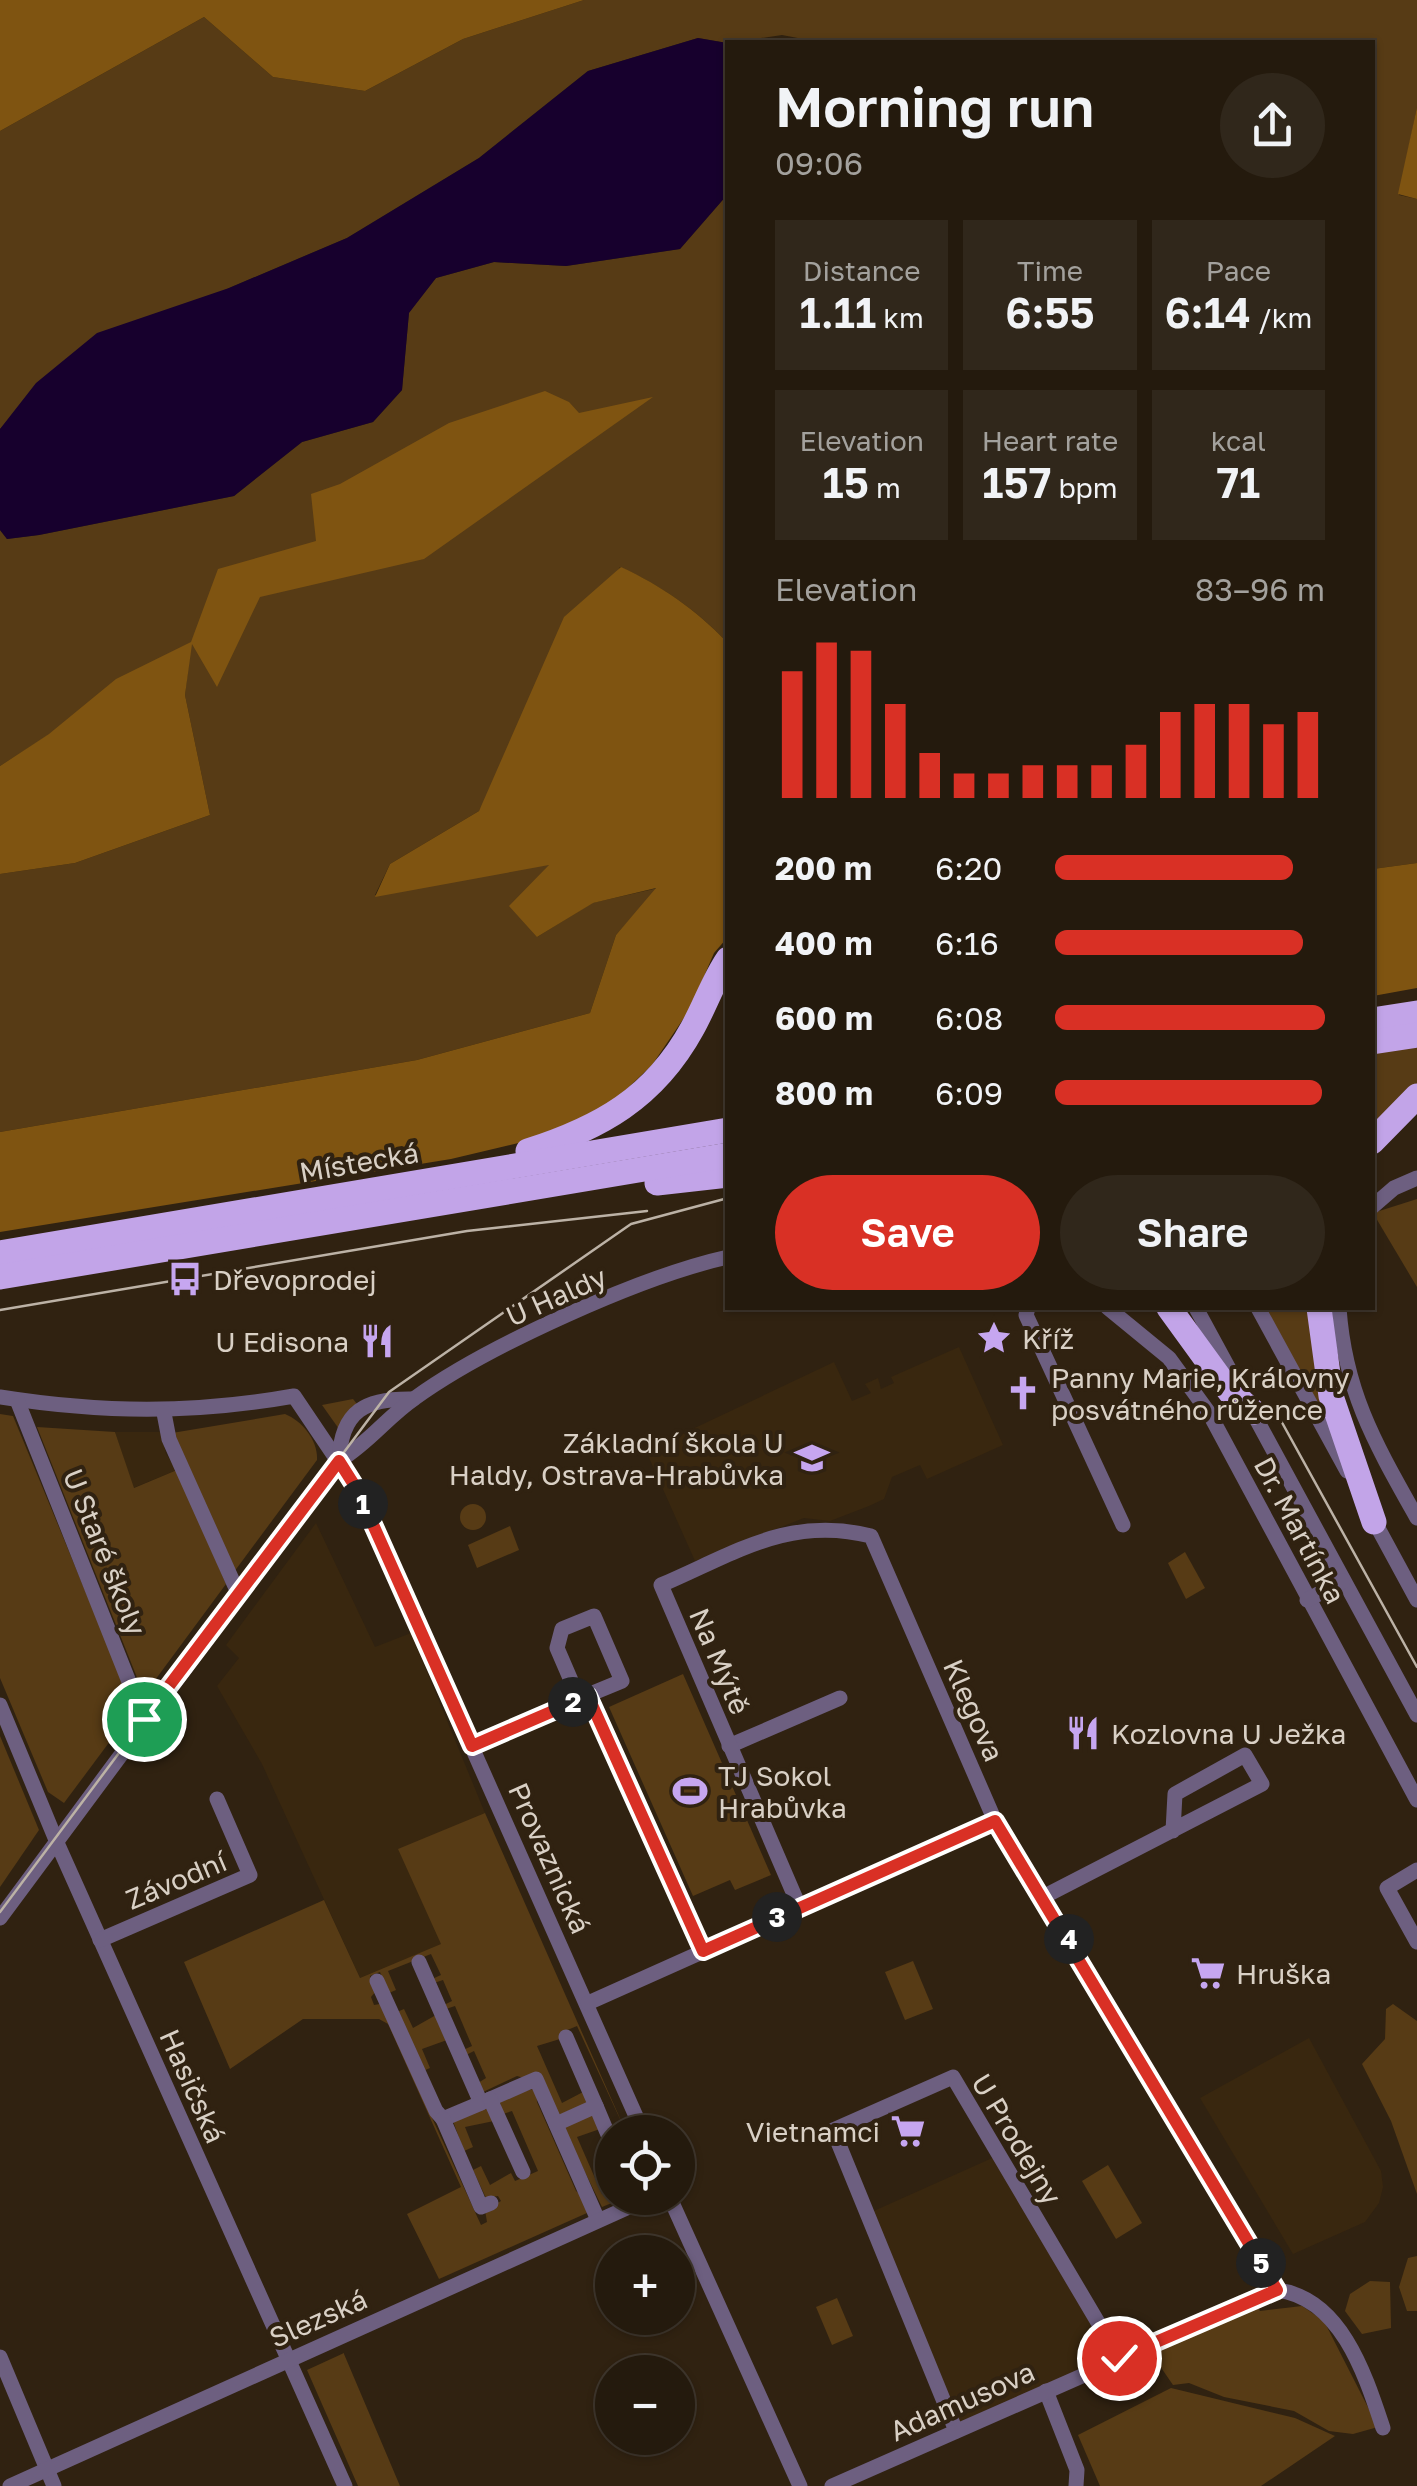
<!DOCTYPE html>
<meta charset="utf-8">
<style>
body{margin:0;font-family:"Golos Text",sans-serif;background:#30271b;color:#f1f3f6;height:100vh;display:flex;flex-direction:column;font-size:38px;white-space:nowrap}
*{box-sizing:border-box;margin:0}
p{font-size:32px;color:#a3a19d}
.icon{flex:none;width:55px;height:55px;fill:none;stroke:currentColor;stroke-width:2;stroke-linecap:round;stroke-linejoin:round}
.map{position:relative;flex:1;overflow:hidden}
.sheet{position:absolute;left:725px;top:40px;width:650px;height:1270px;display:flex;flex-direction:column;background:#241a0d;border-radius:0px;box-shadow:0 2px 8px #0004,0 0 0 2px #41382e}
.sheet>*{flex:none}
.controls{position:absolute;left:595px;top:2115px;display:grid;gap:20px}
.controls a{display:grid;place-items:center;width:100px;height:100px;border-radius:50%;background:#241a0d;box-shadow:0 2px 8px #0004,0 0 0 2px #41382e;font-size:50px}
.pin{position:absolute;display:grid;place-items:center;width:85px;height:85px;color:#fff;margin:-42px;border:5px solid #fff;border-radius:50%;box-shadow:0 2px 10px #0007}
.km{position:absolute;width:50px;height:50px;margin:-25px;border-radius:50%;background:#222;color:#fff;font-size:28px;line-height:50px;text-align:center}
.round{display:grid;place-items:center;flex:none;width:105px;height:105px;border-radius:52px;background:#30271b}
.headline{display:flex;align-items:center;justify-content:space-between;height:170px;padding:0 50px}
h1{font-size:55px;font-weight:600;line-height:75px}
.metrics{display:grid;grid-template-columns:repeat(3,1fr);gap:15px;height:170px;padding:10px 50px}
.metrics div{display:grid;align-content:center;border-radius:0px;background:#30271b;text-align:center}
.metrics b{font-size:42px;font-weight:600}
.metrics small{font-size:28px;font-weight:400}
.metrics p{font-size:28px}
.chart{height:280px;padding:20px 50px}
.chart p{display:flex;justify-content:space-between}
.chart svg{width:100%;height:180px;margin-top:10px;stroke:#d93025;stroke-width:6}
.cta{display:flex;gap:20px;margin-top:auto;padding:20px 50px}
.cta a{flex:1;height:115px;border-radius:60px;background:#d93025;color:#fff;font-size:40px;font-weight:600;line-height:115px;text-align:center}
.cta a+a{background:#30271b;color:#f1f3f6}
ul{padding:0 50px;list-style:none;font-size:32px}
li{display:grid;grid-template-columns:160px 120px 1fr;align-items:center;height:75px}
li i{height:25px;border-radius:12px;background:#d93025}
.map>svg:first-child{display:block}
.built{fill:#39270f}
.green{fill:#573b15}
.forest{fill:#7f5411}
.water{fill:#17002d}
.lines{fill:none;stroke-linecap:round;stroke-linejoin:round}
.minor{stroke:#6d5f80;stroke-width:15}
.trunk{stroke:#c2a4e8;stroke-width:25}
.tram{stroke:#bcb2a6;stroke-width:2.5}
.route-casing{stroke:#fff;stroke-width:20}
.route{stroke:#d93025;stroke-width:12}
.labels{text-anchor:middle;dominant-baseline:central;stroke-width:8;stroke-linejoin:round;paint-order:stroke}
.street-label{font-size:28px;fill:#d9d0c5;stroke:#302211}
.poi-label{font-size:28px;fill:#d9d0c5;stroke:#302211;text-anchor:start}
</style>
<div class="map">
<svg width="1417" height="2486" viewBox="0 0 1417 2486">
<rect width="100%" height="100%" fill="#302211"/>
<g class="built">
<path d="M 959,1347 L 1003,1445 L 927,1479 L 920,1465 L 892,1477 L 884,1499 L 869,1506 L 830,1521 L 804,1518 L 695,1561 L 646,1451 L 834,1362 L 852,1401 L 871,1393 L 865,1384 L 878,1378 L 881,1389 L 894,1383 L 891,1377 Z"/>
<path d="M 115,1432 L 161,1432 L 166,1454 L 177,1470 L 133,1488 Z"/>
<path d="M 316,1523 L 375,1647 L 411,1633 L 485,1813 L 399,1850 L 442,1944 L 360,1978 L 262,1764 L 217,1686 L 239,1658 L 226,1645 Z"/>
<path d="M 1309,2038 L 1381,2171 L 1383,2187 L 1379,2203 L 1365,2222 L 1293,2254 L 1200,2098 Z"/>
<path d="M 999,2155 L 1119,2358 L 956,2431 L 867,2214 Z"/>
</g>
<g class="green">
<path d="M 584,0 L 1417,0 L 1417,107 L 1399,195 L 1417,199 L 1417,863 L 1373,869 L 1372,42 L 819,42 L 782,35 L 727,43 L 698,38 L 588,71 L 479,158 L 347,238 L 229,288 L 15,413 L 0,429 L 0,131 L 204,17 L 273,77 L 365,91 L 463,39 Z"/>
<path d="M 727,195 L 727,642 C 695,609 662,586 620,567 L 479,811 L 390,864 L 375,895 L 551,864 L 537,937 L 592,903 L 658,888 L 616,935 L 590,1013 L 417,1060 L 0,1132 L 0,874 L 75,863 L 210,815 L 185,695 L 191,644 L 0,766 L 0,530 L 7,539 L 39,535 L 234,496 L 302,442 L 373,422 L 402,390 L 409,312 L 436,278 L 494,262 L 566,266 L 680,249 Z"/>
<path d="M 1417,1036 L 1417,1096 L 1372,1142 L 1372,1043 Z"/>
<path d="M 1417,1199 L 1417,1287 L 1373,1213 Z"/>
<path d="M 1259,1308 L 1319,1308 L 1374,1521 Z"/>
<path d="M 353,1399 L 357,1404 L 339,1429 L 322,1405 Z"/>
<path d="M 0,1414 L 13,1416 L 134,1709 L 64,1803 L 48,1792 L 0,1678 Z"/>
<path d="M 285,1414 C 302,1421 318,1440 317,1460 L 234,1572 L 172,1433 Z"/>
<path d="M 37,1427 L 115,1432 L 134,1488 L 177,1470 L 226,1584 L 144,1695 Z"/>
<circle cx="473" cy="1517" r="13"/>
<path d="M 510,1526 L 519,1550 L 477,1568 L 468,1545 Z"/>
<path d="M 1185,1552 L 1205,1588 L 1186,1599 L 1168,1563 Z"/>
<path d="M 683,1674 L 771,1875 L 735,1890 L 730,1880 L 693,1896 L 609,1707 Z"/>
<path d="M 0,1736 L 39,1830 L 0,1887 Z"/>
<path d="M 485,1813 L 626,2132 L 577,2026 L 560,2033 L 560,2039 L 537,2046 L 562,2103 L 583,2092 L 587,2103 L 559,2115 L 544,2084 L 517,2076 L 483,2092 L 478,2083 L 486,2078 L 474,2051 L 466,2055 L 463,2050 L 472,2046 L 455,2006 L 446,2009 L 444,2005 L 452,2001 L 443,1980 L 434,1983 L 432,1979 L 441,1975 L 431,1954 L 388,1971 L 396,1990 L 389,1993 L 380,1972 L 370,1976 L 376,1991 L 371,1997 L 374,2005 L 380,2004 L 481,2225 L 487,2222 L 485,2210 L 501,2201 L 498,2196 L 486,2198 L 473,2170 L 481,2166 L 490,2185 L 511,2173 L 515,2181 L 538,2171 L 512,2111 L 503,2114 L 499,2099 L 536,2088 L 537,2102 L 576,2191 L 584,2198 L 587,2213 L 439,2279 L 407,2214 L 461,2187 L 388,2024 L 379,2019 L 303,2019 L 230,2069 L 184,1962 L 324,1900 L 360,1978 L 441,1944 L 398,1849 Z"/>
<path d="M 913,1961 L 933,2009 L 905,2020 L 885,1972 Z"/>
<path d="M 1393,2004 L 1417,2021 L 1417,2194 L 1391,2121 L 1362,2064 L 1385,2039 L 1386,2009 Z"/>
<path d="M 404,2009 L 413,2028 L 436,2015 L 447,2040 L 422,2049 L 430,2068 L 423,2071 L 397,2012 Z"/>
<path d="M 486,2107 L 494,2121 L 465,2127 L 473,2147 L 464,2151 L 453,2121 Z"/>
<path d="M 588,2116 L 593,2116 L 600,2129 L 577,2137 L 602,2194 L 612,2187 L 612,2198 L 624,2198 L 602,2207 L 565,2131 L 565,2127 Z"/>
<path d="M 1108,2165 L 1142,2223 L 1116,2239 L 1082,2181 Z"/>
<path d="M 1417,2256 L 1417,2311 L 1407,2311 L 1399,2287 L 1408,2258 Z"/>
<path d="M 1370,2281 L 1390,2282 L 1391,2328 L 1362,2334 L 1345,2311 L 1350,2294 Z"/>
<path d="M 837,2298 L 853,2336 L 832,2345 L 816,2307 Z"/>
<path d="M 1257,2306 L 1260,2311 L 1302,2306 L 1324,2321 L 1378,2427 L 1353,2434 L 1329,2431 L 1294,2411 L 1224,2397 L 1189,2383 L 1173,2385 L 1151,2353 Z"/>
<path d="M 344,2353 L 344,2354 L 400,2486 L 358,2486 L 307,2370 Z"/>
<path d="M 1171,2388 L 1295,2418 L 1335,2436 L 1261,2486 L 1100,2486 L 1078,2435 Z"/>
</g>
<g class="forest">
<path d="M 0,0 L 584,0 L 463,39 L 365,91 L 273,77 L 204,17 L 0,131 Z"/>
<path d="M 1417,107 L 1417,199 L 1398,194 Z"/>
<path d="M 545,391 L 569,402 L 579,413 L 653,397 L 424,559 L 260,597 L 217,687 L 192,644 L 185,695 L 210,815 L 75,863 L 0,874 L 0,766 L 49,734 L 116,679 L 191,642 L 218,569 L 316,541 L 311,494 L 340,484 L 449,423 Z"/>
<path d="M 621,567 C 662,586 695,609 727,642 L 727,938 L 714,953 L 690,1009 L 652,1065 L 610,1105 L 535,1139 L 451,1159 L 0,1232 L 0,1132 L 417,1060 L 590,1013 L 616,935 L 656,888 L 593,903 L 537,937 L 509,906 L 549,865 L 375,897 L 390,864 L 479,811 L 564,617 Z"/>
<path d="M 1417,863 L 1417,988 L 1373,996 L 1373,869 Z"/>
</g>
<path class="water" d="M 698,38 L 727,43 L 727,195 L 680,249 L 566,266 L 494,262 L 436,278 L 409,313 L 402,390 L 373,422 L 302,442 L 234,496 L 39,535 L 7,539 L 0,530 L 0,429 L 36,383 L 97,333 L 229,288 L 347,238 L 479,158 L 588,71 Z"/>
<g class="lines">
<g class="minor">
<path d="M 1372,1207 L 1394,1188 L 1417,1178"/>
<path d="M 1028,1308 L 1026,1315 L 1123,1525"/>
<path d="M 1108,1308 L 1169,1358 L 1209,1413 L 1417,1800"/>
<path d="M 1196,1308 L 1417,1715"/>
<path d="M 1258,1308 L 1347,1471"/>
<path d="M 1339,1308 C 1345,1393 1376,1445 1417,1518"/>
<path d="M 0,1397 C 101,1413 193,1414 294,1396 L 358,1491 L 643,2132"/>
<path d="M 17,1400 L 145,1722"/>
<path d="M 164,1413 L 169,1439 L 239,1595"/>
<path d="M 339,1461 C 341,1410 366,1398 413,1399"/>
<path d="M 1372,1517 L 1417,1600"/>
<path d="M 1307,1600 L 1343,1581"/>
<path d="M 579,1699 L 557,1648 L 562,1629 L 594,1616 L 622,1681 L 588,1695 L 703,1951"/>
<path d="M 0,1705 L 58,1845 L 345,2486"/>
<path d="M 472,1746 L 585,1697"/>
<path d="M 729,1746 L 840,1698"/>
<path d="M 1417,1870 L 1387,1888 L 1417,1942"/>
<path d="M 1043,1897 L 1262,1784 L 1245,1755 L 1175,1794 L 1173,1831"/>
<path d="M 799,1906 L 661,1585 C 734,1554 789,1515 871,1536 L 995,1821 L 1277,2290"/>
<path d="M 0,1918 L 339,1461 C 371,1441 387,1417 415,1398 C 487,1346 642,1276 728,1257"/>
<path d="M 100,1940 L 250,1875 L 217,1799"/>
<path d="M 419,1962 L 481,2103 L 536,2079 L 598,2220"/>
<path d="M 377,1981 L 436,2111 L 443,2119 L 481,2103"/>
<path d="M 588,2003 L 995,1821"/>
<path d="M 566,2037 L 596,2106"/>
<path d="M 490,2099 L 523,2172"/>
<path d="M 443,2119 L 481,2207 L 491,2203"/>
<path d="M 556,2124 L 596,2106 L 612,2144"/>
<path d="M 670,2198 L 800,2486"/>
<path d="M 1277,2290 C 1341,2298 1365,2374 1383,2428"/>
<path d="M 0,2357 L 54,2486"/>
<path d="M 1046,2391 L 1077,2470 L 1076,2486"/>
<path d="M 956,2431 L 833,2130 L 953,2077 L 1119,2358"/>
<path d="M 10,2486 L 649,2198"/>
<path d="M 832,2486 L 1277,2290"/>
</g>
<g class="trunk">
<path d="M 1372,1020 L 1417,1013"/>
<path d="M 1372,1042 L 1417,1035"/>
<path d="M 1372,1142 L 1417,1096"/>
<path d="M 528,1151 C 600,1128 654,1098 692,1029 C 705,1006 713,981 728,959"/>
<path d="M 657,1183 L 728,1175"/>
<path d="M 0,1253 L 728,1130"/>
<path d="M 0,1277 L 728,1155"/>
<path d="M 1169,1308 L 1230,1392 L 1254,1412"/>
<path d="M 1319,1308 L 1331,1396 L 1374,1522"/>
</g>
<g class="tram">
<path d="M 0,1310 L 467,1231 L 647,1211"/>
<path d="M 1274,1408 L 1417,1667"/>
<path d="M 0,1912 L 389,1392 L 631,1224 L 728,1198"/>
</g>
</g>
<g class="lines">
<g class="route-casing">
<path id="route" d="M 144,1719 L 339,1461 L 358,1491 L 472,1746 L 588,1696 L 703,1951 L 995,1821 L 1277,2290 L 1119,2358"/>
</g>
<use href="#route" class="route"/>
</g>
<defs>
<g id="bus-bare" transform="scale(2.7)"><path d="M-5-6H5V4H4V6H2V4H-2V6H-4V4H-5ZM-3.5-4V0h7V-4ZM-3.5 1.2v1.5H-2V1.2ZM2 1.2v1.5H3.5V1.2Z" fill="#c6a6f0" stroke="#302211" stroke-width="2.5" paint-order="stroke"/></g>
<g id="sight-bare" transform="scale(2.7)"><path d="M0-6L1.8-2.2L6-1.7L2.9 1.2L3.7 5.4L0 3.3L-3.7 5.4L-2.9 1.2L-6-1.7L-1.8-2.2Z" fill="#c6a6f0" stroke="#302211" stroke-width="2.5" paint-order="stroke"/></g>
<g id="restaurant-bare" transform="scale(2.7)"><path d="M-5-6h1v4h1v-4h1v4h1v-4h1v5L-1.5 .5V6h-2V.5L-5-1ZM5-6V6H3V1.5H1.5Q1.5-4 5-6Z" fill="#c6a6f0" stroke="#302211" stroke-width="2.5" paint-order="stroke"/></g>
<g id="church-bare" transform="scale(2.7)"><path d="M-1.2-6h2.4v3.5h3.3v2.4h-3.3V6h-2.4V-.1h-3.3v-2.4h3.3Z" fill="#c6a6f0" stroke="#302211" stroke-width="2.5" paint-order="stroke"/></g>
<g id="school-bare" transform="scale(2.7)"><path d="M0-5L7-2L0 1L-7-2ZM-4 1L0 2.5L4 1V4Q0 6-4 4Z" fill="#c6a6f0" stroke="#302211" stroke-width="2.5" paint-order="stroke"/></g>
<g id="stadium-bare" transform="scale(2.7)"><path d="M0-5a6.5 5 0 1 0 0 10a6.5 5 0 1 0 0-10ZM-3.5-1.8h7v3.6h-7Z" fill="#c6a6f0" stroke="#302211" stroke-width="2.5" paint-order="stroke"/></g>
<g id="supermarket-bare" transform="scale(2.7)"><path d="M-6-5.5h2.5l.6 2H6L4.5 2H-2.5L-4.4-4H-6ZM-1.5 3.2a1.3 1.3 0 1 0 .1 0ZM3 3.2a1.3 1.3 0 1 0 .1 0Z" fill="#c6a6f0" stroke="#302211" stroke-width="2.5" paint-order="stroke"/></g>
</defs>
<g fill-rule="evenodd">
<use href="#bus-bare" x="185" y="1279"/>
<use href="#sight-bare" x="994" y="1338"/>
<use href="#restaurant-bare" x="377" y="1341"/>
<use href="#church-bare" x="1023" y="1393"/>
<use href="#school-bare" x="812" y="1458"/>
<use href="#restaurant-bare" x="1083" y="1733"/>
<use href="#stadium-bare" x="690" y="1791"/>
<use href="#supermarket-bare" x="1208" y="1973"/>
<use href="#supermarket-bare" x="908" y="2131"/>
</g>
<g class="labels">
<g class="street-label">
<text transform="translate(359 1162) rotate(-10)">Místecká</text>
<text transform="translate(556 1296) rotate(-24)">U Haldy</text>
<text transform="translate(1300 1530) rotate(62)">Dr. Martínka</text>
<text transform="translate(105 1552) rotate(68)">U Staré školy</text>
<text transform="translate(720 1661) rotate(67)">Na Mýtě</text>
<text transform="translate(974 1710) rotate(66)">Klegova</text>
<text transform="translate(550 1858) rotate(66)">Provaznická</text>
<text transform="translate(176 1880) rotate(-23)">Závodní</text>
<text transform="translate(193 2086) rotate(66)">Hasičská</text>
<text transform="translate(1017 2139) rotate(59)">U Prodejny</text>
<text transform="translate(318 2318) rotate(-24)">Slezská</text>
<text transform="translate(962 2401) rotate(-24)">Adamusova</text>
</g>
<g class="poi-label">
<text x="213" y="1279">Dřevoprodej</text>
<text x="1022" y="1338">Kříž</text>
<text x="349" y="1341" text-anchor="end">U Edisona</text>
<text x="1051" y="1377">Panny Marie, Královny<tspan x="1051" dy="32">posvátného růžence</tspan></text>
<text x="784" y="1442" text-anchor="end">Základní škola U<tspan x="784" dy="32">Haldy, Ostrava-Hrabůvka</tspan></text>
<text x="1111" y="1733">Kozlovna U Ježka</text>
<text x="718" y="1775">TJ Sokol<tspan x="718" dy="32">Hrabůvka</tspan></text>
<text x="1236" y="1973">Hruška</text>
<text x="880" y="2131" text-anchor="end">Vietnamci</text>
</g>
</g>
</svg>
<div class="controls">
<a><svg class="icon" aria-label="locate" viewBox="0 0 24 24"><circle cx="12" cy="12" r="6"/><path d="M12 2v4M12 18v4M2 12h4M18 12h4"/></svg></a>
<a>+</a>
<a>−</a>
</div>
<div class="pin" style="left:144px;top:1719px;background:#1e9e55"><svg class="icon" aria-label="arrive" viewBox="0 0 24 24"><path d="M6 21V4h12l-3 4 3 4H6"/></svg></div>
<div class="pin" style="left:1119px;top:2358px;background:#d93025"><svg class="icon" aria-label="check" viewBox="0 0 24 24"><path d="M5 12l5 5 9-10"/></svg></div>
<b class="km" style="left:363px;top:1504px">1</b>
<b class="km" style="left:573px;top:1702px">2</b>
<b class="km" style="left:777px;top:1917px">3</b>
<b class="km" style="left:1069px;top:1939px">4</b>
<b class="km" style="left:1261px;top:2263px">5</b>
<section class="sheet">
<div class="headline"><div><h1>Morning run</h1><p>09:06</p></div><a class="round"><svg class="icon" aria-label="share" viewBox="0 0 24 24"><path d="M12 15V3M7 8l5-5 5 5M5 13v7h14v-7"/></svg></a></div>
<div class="metrics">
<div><p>Distance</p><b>1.11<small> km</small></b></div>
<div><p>Time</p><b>6:55</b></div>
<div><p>Pace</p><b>6:14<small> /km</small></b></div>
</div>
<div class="metrics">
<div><p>Elevation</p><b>15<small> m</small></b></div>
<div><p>Heart rate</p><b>157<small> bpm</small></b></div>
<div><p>kcal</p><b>71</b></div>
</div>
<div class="chart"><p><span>Elevation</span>83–96 m</p>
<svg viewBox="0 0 160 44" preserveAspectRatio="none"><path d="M5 44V13M15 44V6M25 44V8M35 44V21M45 44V33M55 44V38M65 44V38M75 44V36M85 44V36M95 44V36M105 44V31M115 44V23M125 44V21M135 44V21M145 44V26M155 44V23"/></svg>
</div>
<ul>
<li><b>200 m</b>6:20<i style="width:88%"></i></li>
<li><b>400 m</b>6:16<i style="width:92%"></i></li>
<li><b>600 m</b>6:08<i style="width:100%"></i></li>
<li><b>800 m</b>6:09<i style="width:99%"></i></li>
</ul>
<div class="cta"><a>Save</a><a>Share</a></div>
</section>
</div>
